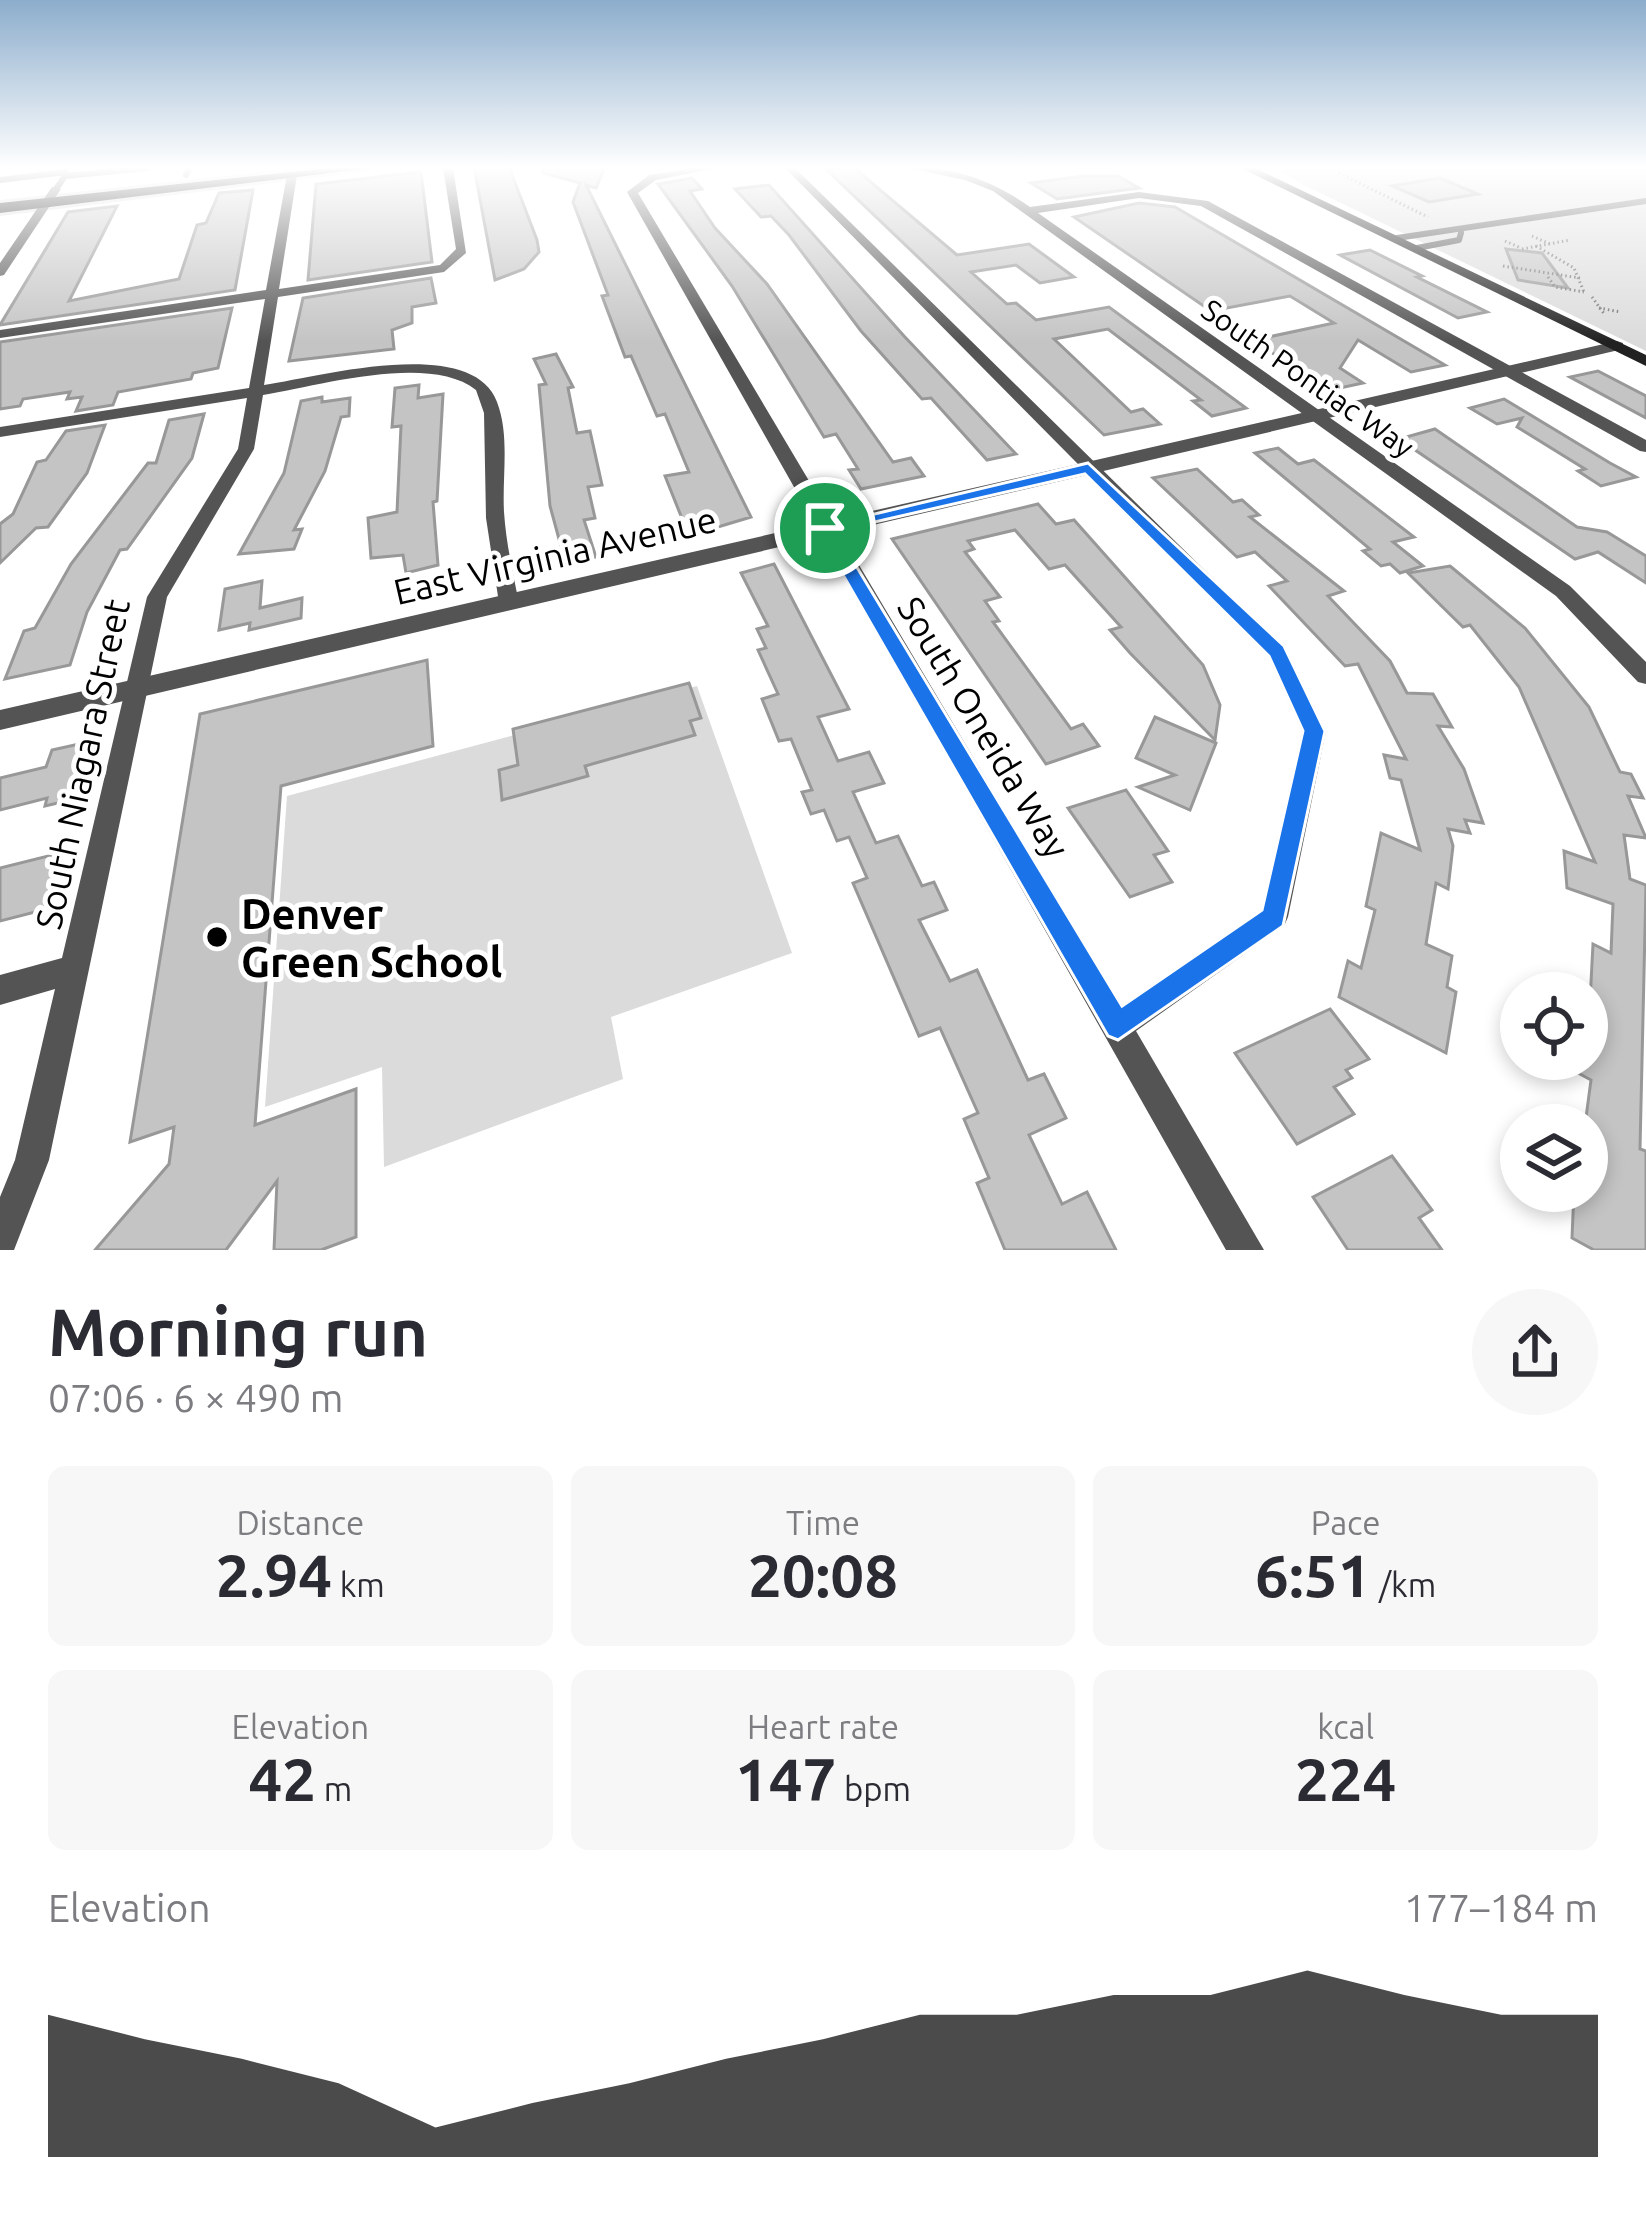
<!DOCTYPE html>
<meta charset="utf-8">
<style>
body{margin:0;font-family:Ubuntu,sans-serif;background:#f7f7f7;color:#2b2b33;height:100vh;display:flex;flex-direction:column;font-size:45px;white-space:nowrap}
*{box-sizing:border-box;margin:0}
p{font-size:39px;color:#7c7c81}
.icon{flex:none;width:66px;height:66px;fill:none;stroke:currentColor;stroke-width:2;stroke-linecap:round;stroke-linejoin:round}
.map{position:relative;height:1250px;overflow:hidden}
.sheet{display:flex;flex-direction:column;background:#fff;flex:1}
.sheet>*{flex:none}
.fabs{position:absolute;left:1500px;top:972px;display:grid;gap:24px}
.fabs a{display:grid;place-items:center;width:108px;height:108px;border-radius:50%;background:#fff;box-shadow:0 6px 18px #0003;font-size:60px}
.pin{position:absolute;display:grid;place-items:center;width:102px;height:102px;color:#fff;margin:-51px;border:6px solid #fff;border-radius:50%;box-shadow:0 3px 12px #0007}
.round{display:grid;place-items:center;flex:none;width:126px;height:126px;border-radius:63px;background:#f7f7f7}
.overview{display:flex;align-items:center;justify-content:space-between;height:204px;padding:0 48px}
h1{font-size:66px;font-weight:700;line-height:90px}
.figures{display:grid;grid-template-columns:repeat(3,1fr);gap:18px;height:204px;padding:12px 48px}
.figures div{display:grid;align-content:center;border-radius:18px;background:#f7f7f7;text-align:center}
.figures b{font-size:60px;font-weight:700}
.figures small{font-size:33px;font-weight:400}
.figures p{font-size:33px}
.chart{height:336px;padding:24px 48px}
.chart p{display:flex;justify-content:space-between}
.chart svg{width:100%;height:216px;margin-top:12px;fill:#000;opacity:.7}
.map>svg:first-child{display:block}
.green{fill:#dbdbdb}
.building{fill:#c4c4c4;stroke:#989898;stroke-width:3}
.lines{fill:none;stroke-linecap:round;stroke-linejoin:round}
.primary-casing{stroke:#dbdbdb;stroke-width:6}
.path{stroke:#767676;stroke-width:3;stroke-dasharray:1.5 3;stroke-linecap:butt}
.service{stroke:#545454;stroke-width:6}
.minor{fill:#545454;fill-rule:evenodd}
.tertiary{fill:#545454;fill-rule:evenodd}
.secondary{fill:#212121;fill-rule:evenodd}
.primary{fill:#000;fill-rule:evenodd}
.route{fill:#1a73e8;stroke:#fff;stroke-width:3;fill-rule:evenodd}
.poi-dot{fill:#000;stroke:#fff;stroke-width:4.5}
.labels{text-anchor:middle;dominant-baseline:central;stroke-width:10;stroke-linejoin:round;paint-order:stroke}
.far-street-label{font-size:30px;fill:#000;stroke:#fff}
.street-label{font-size:36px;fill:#000;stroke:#fff}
.near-poi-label{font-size:42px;font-weight:bold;fill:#000;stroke:#fff;text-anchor:start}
</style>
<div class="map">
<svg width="1646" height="1250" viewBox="0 0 1646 1250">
<rect width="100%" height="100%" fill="#fff"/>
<g class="green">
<path d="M 1274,168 L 1646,168 L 1646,351 L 1304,185 Z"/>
<path d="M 697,686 L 792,953 L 611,1017 L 623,1079 L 384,1167 L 382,1067 L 265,1107 L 287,796 Z"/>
</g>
<g class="building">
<path d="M 474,167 L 509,167 L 537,240 L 539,252 L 524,269 L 495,280 Z"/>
<path d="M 544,167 L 605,167 L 596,188 L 586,185 L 751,517 L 665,543 L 658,526 L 683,521 L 665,476 L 689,472 L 665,414 L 657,416 L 631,356 L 625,357 L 602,296 L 608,295 L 573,202 L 580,183 L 543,173 Z"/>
<path d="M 853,167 L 957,255 L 1029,244 L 1074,277 L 1040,283 L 1016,265 L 971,272 L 1007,304 L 1016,303 L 1036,320 L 1109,307 L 1246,408 L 1212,416 L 1193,401 L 1201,400 L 1108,329 L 1054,339 L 1131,412 L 1143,409 L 1160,424 L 1104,435 L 827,170 Z"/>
<path d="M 421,172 L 432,262 L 308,280 L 316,184 Z"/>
<path d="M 1084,176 L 1118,176 L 1139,188 L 1057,199 L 1031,183 Z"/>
<path d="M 692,178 L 702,189 L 690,191 L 715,228 L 767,284 L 893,462 L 911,458 L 924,476 L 861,489 L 849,470 L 858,469 L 836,434 L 824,437 L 732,286 L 658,184 Z"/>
<path d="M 1440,178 L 1478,194 L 1429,202 L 1392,186 Z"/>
<path d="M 769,185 L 904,336 L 1016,454 L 987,460 L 931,398 L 922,399 L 861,331 L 789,235 L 771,216 L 761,217 L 735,189 Z"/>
<path d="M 253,190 L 235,290 L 0,325 L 68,212 L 117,206 L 69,301 L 179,279 L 197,225 L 206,223 L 219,193 Z"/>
<path d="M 1139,203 L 1175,207 L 1445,365 L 1411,372 L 1358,340 L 1340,368 L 1363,383 L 1326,391 L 1254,340 L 1334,323 L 1290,296 L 1211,311 L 1074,217 Z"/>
<path d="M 1506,249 L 1542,253 L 1568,288 L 1518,280 Z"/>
<path d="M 1370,250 L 1422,276 L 1417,277 L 1487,312 L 1458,318 L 1340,255 Z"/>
<path d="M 431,278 L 436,303 L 412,307 L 412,323 L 392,330 L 394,349 L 289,361 L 303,298 Z"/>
<path d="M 232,308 L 218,368 L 193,373 L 191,379 L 118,392 L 113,405 L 76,411 L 82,397 L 67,399 L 70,392 L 23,399 L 20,406 L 0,409 L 0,342 Z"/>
<path d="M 556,354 L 573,387 L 568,388 L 577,433 L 590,431 L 602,485 L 588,487 L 595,518 L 584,520 L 596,557 L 572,562 L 568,549 L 562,550 L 550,506 L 539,385 L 546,384 L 534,359 Z"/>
<path d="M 1598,371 L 1646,396 L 1646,418 L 1570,377 Z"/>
<path d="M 419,385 L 418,398 L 443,394 L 437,501 L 433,502 L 438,565 L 406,573 L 403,555 L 371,558 L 368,518 L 397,512 L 401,426 L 392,427 L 395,388 Z"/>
<path d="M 322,397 L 322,402 L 350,398 L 349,416 L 341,417 L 325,471 L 294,530 L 302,529 L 294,549 L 239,554 L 284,473 L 301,401 Z"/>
<path d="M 1504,399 L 1610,463 L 1636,477 L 1601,486 L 1578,471 L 1585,469 L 1517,427 L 1522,418 L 1497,424 L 1470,408 Z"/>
<path d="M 204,414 L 192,458 L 127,549 L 120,550 L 87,612 L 70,665 L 5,679 L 24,631 L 35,628 L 71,564 L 148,463 L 156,463 L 169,420 Z"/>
<path d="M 105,425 L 87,473 L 48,527 L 36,528 L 0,563 L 0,524 L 13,514 L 37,462 L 46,460 L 66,431 Z"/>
<path d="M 1435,429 L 1577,527 L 1607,532 L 1646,556 L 1646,583 L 1598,552 L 1575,559 L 1399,439 Z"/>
<path d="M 1278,448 L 1298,464 L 1314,460 L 1414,537 L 1393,542 L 1423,566 L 1400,573 L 1390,564 L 1381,566 L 1363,551 L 1370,549 L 1255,453 Z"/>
<path d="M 1197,469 L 1233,502 L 1242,500 L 1259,515 L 1250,517 L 1344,591 L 1328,596 L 1390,661 L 1407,693 L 1433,694 L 1452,727 L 1438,726 L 1464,769 L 1483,823 L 1465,820 L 1470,833 L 1448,829 L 1453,846 L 1448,889 L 1436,883 L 1426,944 L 1452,956 L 1447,987 L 1456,992 L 1446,1053 L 1339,997 L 1348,961 L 1361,968 L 1375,910 L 1366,906 L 1381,833 L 1420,850 L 1401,780 L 1390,778 L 1384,755 L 1406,759 L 1358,664 L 1345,666 L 1269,586 L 1287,581 L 1255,552 L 1237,557 L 1153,478 Z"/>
<path d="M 1038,504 L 1056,524 L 1074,520 L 1203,665 L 1220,705 L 1215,740 L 1130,653 L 1110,630 L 1121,627 L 1065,565 L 1049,569 L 1015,530 L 968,541 L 974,549 L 965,552 L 1000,597 L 985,601 L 999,621 L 993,622 L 1071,729 L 1083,724 L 1099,746 L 1046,764 L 892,539 Z"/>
<path d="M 774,564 L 849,709 L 818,717 L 838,761 L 869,752 L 884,783 L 853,792 L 876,843 L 898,836 L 922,886 L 934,882 L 947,910 L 919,920 L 950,981 L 977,970 L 1028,1080 L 1044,1074 L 1066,1118 L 1029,1135 L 1062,1204 L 1087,1192 L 1116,1250 L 1005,1250 L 977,1183 L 989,1178 L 964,1119 L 978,1113 L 940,1028 L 919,1036 L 853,883 L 867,878 L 849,837 L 837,841 L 824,810 L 811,814 L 802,792 L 812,790 L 791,739 L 779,741 L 762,699 L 778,694 L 758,650 L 766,648 L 757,629 L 768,626 L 741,573 Z"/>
<path d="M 1450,566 L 1525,628 L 1589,707 L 1620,772 L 1631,774 L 1643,798 L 1628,796 L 1646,838 L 1624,835 L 1630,879 L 1646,885 L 1640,1149 L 1646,1151 L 1646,1250 L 1594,1250 L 1572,1238 L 1574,1191 L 1587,1191 L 1585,1125 L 1591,1080 L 1552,1059 L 1587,1059 L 1593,944 L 1611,953 L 1613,904 L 1567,888 L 1564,851 L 1595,862 L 1519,687 L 1470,625 L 1463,627 L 1408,573 Z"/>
<path d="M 262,581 L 260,608 L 302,598 L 301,618 L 249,630 L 250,623 L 219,630 L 225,589 Z"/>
<path d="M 427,660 L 433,746 L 281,786 L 255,1125 L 356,1089 L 356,1237 L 321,1250 L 274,1250 L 277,1181 L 226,1250 L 95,1250 L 169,1164 L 174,1127 L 130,1142 L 200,714 Z"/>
<path d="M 689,683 L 701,718 L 690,721 L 695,735 L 585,766 L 588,776 L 502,800 L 499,770 L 518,765 L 513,729 Z"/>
<path d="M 1155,717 L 1216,743 L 1190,810 L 1138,787 L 1175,775 L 1136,758 Z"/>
<path d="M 88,742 L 71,800 L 45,806 L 47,798 L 0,810 L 0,778 L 46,767 L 52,750 Z"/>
<path d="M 1126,790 L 1168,851 L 1154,855 L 1172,882 L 1130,897 L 1068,808 Z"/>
<path d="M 60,853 L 43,910 L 0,921 L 0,868 Z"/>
<path d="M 1330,1009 L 1369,1059 L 1346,1070 L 1352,1078 L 1334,1087 L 1354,1114 L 1297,1144 L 1235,1053 Z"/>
<path d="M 1392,1156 L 1432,1210 L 1419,1218 L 1442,1250 L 1348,1250 L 1313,1197 Z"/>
</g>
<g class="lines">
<g class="primary-casing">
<path id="primary" d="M 328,168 L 371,168 L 0,213 L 0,203 Z"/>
</g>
<g class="path">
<path d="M 1339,173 L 1428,217"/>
<path d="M 1532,236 L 1550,244"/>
<path d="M 1505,241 L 1521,248"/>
<path d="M 1536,246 L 1574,268 L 1584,292"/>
<path d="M 1522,249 L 1570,240"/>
<path d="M 1503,266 L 1580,278"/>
<path d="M 1548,277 L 1555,287 L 1584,292"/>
<path d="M 1592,297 L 1605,315"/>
<path d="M 1599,308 L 1621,312"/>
</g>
<g class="service">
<path d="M 186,175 L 189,168"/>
<path d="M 0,180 L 66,172"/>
<path d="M 56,189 L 65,176 L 147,168"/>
<path d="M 1397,238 L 1646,201"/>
<path d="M 1417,248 L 1459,240 L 1461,233"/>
</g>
<g class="minor">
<path d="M 443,168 L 453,168 L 466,253 L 444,272 L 278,297 L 264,385 C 318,377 472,334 497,402 C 510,436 502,476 504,512 C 506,543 513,573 519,603 L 509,610 L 499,603 L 486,518 L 484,413 L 476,390 C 429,353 319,386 263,395 L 254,449 L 167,597 L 49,1160 L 14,1250 L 0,1250 L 0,1197 L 15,1160 L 55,989 L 0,1005 L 0,975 L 62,958 L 147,597 L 238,449 L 247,398 L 0,437 L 0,427 L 249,388 L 265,299 L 0,338 L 0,330 L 266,290 L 287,175 L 292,172 L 297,175 L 279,289 L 440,265 L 456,249 Z"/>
<path d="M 695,168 L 717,168 L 656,180 L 638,193 L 1121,1006 L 1262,909 L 1302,731 L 1268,656 L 785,168 L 795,168 L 1288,652 L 1326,731 L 1288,917 L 1284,926 L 1136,1031 L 1264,1250 L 1226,1250 L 627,192 L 649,175 Z"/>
<path d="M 908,168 C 954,166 993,181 1030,207 L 1139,192 L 1208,201 L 1646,440 L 1646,452 L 1640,451 L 1201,206 L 1139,198 L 1038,213 L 1570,586 L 1646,662 L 1646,684 L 1638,682 L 1556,596 L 993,191 L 965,180 Z"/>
<path d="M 52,187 L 61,189 L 4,275 L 0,276 L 0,263 Z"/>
</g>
<path class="tertiary" d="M 1617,341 L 1623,343 L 1623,349 L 0,730 L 0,710 Z"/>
<path class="secondary" d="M 1241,168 L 1255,168 L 1646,355 L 1646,366 Z"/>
<use href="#primary" class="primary"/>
</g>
<linearGradient id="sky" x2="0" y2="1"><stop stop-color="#8cadcc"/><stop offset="0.49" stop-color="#fff"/><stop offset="1" stop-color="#fff" stop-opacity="0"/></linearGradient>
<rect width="1646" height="342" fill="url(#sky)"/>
<path class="route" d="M 1088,463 L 1284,646 L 1325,731 L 1283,926 L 1118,1040 L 1108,1036 L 816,528 ZM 1085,474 L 1269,656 L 1303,731 L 1262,910 L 1122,1006 L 835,531 Z"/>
<circle class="poi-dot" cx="217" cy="937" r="12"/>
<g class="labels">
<g class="far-street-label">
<text transform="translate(1308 378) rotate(35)">South Pontiac Way</text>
</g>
<g class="street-label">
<text transform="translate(555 555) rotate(-13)">East Virginia Avenue</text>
<text transform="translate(984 727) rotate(59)">South Oneida Way</text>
<text transform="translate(82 764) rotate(-78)">South Niagara Street</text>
</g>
<g class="near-poi-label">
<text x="241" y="913">Denver<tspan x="241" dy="48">Green School</tspan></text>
</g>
</g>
</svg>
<div class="fabs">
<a><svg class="icon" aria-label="locate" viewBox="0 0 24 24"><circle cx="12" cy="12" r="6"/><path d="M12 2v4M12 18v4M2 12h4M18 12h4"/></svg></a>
<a><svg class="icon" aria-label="layers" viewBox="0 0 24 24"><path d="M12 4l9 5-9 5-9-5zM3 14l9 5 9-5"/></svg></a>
</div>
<div class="pin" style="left:825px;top:528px;background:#1e9e55"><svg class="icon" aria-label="arrive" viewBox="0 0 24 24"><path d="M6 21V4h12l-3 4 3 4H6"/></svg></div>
</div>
<section class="sheet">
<div class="overview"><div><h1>Morning run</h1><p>07:06 · 6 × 490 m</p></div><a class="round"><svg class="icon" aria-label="share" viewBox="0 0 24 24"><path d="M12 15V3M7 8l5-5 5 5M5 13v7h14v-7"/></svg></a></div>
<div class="figures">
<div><p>Distance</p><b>2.94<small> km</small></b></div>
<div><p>Time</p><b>20:08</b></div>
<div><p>Pace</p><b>6:51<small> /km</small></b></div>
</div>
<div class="figures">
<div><p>Elevation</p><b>42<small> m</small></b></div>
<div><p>Heart rate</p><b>147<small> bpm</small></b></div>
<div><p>kcal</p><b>224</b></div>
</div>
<div class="chart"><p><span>Elevation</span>177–184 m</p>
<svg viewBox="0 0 160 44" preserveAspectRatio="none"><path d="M0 44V15L10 20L20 24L30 29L40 38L50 33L60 29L70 24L80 20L90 15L100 15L110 11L120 11L130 6L140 11L150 15L160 15V44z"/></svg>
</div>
</section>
